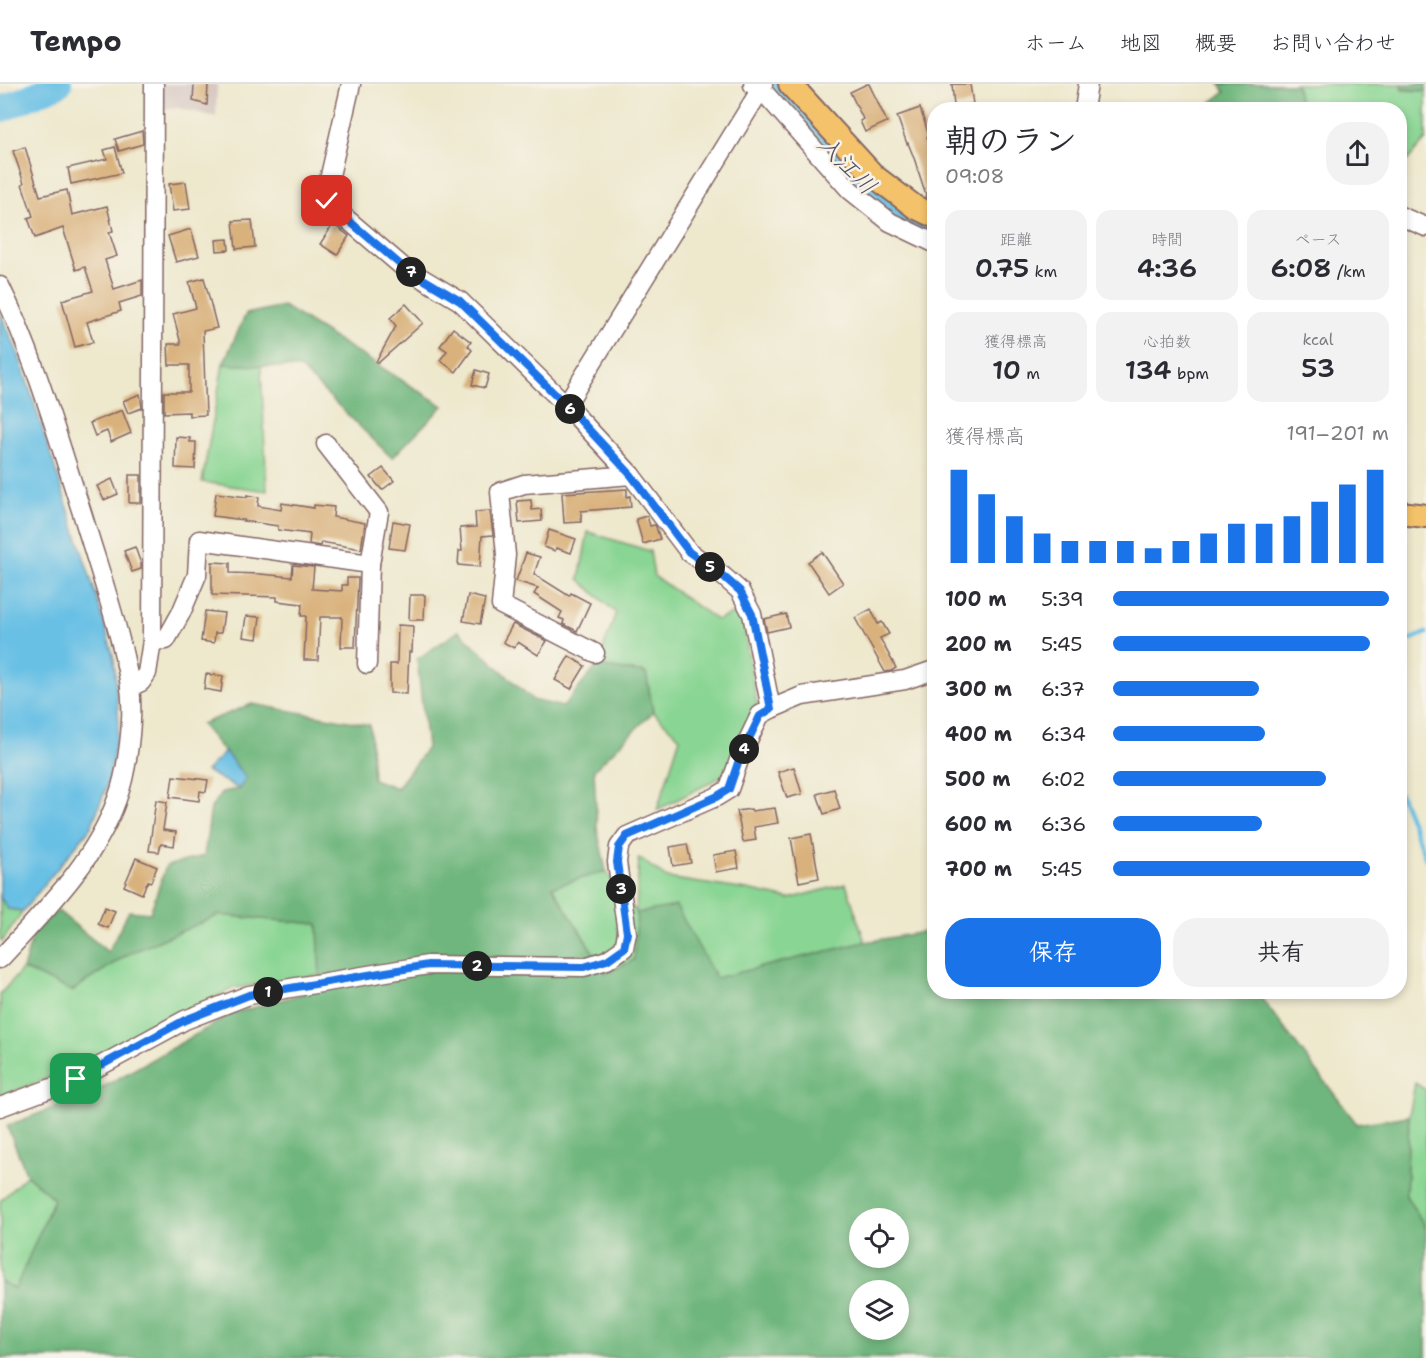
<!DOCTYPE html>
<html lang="ja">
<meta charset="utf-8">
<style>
body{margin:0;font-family:"Shantell Sans","Klee One",sans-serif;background:#f2f2f3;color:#2b2b33;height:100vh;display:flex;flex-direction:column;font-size:22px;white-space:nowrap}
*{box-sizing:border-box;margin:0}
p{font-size:20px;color:#7c7c81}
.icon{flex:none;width:33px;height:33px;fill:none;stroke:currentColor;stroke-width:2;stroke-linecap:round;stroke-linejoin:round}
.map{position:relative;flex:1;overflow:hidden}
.side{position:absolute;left:927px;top:18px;width:480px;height:897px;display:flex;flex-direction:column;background:#fff;border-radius:24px;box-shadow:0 3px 9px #0003}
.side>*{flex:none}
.buttons{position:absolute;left:849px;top:1124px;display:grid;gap:12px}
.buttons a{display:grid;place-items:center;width:60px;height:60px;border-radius:50%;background:#fff;box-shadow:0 3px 9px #0003;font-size:30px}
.pin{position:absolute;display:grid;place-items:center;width:51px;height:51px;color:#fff;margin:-26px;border-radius:12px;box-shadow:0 3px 9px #0006}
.km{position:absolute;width:30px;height:30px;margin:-15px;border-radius:50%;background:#222;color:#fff;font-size:16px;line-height:30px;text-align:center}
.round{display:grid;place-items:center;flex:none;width:63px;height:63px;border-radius:24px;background:#f2f2f3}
.overview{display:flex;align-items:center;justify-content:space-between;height:102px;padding:0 18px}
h1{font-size:33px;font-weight:600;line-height:45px}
.stats{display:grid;grid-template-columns:repeat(3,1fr);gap:9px;height:102px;padding:6px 18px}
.stats div{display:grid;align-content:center;border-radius:15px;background:#f2f2f3;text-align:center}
.stats b{font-size:26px;font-weight:600}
.stats small{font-size:16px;font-weight:400}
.stats p{font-size:16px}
.chart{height:168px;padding:12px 18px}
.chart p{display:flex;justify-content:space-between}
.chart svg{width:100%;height:108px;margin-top:6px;stroke:#1a73e8;stroke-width:6}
.cta{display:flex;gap:12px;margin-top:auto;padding:12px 18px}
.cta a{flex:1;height:69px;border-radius:24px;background:#1a73e8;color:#fff;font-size:24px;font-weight:600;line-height:69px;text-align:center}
.cta a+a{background:#f2f2f3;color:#2b2b33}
ul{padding:0 18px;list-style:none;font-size:20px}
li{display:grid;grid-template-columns:96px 72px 1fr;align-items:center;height:45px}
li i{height:15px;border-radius:8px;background:#1a73e8}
header{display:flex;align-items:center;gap:36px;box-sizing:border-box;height:84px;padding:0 30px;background:#fff;border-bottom:2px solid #e1e1e2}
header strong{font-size:28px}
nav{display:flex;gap:33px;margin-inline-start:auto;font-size:21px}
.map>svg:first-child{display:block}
.industrial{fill:#d0c0bc}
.green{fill:#89d593;stroke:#6a7a5f;stroke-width:1.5}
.forest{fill:#6eb67d;stroke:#5c6a54;stroke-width:1.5;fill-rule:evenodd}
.water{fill:#68c0e5;stroke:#597088;stroke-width:1.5}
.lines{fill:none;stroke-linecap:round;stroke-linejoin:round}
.stream{stroke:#68c0e5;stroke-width:4.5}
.river{stroke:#68c0e5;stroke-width:26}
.building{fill:#d9b17c}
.minor-casing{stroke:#836564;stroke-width:21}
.major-casing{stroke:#836564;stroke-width:26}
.minor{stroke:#fff;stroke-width:18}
.major{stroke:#f4c26a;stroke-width:22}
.route-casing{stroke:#fff;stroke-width:12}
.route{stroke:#1a73e8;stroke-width:8}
.labels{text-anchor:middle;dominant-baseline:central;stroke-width:5;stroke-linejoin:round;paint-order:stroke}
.water-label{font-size:24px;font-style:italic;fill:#534f63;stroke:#f7f3e8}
</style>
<header>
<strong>Tempo</strong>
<nav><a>ホーム</a><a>地図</a><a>概要</a><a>お問い合わせ</a></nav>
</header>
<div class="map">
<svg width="1426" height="1274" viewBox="0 0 1426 1274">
<rect width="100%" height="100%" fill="#f7f3e8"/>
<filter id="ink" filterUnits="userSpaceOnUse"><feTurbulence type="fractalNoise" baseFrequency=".0167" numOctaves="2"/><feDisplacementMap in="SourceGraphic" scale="12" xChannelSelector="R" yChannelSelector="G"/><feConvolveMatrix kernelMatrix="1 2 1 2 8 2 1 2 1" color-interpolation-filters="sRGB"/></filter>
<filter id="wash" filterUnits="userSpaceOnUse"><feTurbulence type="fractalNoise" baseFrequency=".008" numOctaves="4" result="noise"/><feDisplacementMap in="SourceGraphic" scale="24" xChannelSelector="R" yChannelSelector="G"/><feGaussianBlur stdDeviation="1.35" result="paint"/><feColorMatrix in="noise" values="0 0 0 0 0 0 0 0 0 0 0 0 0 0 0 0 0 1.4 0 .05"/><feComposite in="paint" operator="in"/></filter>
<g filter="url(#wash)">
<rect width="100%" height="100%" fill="#eee8cd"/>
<path class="industrial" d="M 160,0 L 217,0 L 216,33 L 178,24 L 159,26 Z"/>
<g class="green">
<path d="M 1296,0 L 1401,0 L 1402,6 L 1426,7 L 1426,55 L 1407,77 L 1400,76 L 1400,26 L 1301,25 Z"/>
<path d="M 223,280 L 261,282 L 267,407 L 202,398 Z"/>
<path d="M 588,448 L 650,467 L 654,492 L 717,536 L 741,527 L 757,621 L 727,690 L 657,726 L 680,654 L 653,628 L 646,589 L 597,582 L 616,529 L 579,495 Z"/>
<path d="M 639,774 L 667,794 L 747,806 L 789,815 L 846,800 L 865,858 L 716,894 L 634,876 L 606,889 L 552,803 L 606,787 L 636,828 Z"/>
<path d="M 0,813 L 8,825 L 23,827 L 2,858 L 0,854 Z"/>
<path d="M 219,831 L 318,840 L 320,891 L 234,904 L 66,988 L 0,1012 L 0,910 L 23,885 L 72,907 L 128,870 Z"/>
<path d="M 1415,999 L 1426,1006 L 1426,1144 L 1406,1112 L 1409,1032 Z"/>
<path d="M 27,1091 L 54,1115 L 15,1206 L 0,1197 L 0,1117 Z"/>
</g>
<g class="forest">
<path d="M 1220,0 L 1296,0 L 1301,25 L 1202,25 L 1225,8 Z"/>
<path d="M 1401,0 L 1426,0 L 1426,7 L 1402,5 Z"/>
<path d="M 283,222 L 443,322 L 392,374 L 300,284 L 223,280 L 246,230 Z"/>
<path d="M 459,547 L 533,616 L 563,623 L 597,582 L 646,589 L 653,628 L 594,686 L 597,744 L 606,787 L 552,803 L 606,889 L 634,876 L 637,829 L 676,822 L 716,894 L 865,858 L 930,847 L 934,849 L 934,908 L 1249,908 L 1258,910 L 1357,1040 L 1409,1032 L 1406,1112 L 1426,1144 L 1426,1274 L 0,1274 L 0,1197 L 15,1205 L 54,1115 L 27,1091 L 7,1042 L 96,1007 L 234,929 L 320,905 L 318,840 L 219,831 L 128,870 L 72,907 L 23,885 L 34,847 L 58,827 L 108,868 L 129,827 L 150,829 L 166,782 L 204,772 L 211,724 L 222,708 L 239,705 L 246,694 L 201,640 L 252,620 L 370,641 L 373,695 L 397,704 L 427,664 L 417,575 ZM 860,1134 L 898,1134 L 898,1173 L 860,1173 ZM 860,1206 L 898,1206 L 898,1245 L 860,1245 Z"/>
</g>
<g class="water">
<path d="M 0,228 L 18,269 L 95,508 L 114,575 L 119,639 L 109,696 L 91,743 L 23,827 L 8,825 L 0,813 Z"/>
<path d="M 225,668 L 246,694 L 239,705 L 206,687 Z"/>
</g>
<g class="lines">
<g class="stream">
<path d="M 1400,560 L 1426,549"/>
<path d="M 1400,710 L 1426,775"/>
</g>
<g class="river">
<path d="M 771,0 L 776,3 L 852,92 L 901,131 L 934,145"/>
<path d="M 0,26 L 59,0"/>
</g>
</g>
<g id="blocks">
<g class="building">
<path d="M 194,0 L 208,0 L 207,21 L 193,17 Z"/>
<path d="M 867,0 L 869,0 L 887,38 L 865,48 L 860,37 L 863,35 L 850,8 Z"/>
<path d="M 952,0 L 970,0 L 973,20 L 954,22 Z"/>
<path d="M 920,24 L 929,52 L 927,53 L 934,75 L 934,117 L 927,114 L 914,74 L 908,59 L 907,60 L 897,32 Z"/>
<path d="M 142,47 L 143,60 L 119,67 L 115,55 Z"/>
<path d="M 25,63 L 40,112 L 67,106 L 72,131 L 107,122 L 113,147 L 109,148 L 117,172 L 105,176 L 114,205 L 142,196 L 142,212 L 119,219 L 121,227 L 87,238 L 93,258 L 75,263 L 62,216 L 93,207 L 85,183 L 76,186 L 63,144 L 35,154 L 28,134 L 33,132 L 22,100 L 24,99 L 13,67 Z"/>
<path d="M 115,63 L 122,89 L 71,100 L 68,84 L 107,75 L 104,66 Z"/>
<path d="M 186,98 L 190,125 L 173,127 L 169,100 Z"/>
<path d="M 252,136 L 255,163 L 236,165 L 233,137 Z"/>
<path d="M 333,140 L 349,152 L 337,171 L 320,160 Z"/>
<path d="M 191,145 L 199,172 L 176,178 L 168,152 Z"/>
<path d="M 228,155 L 229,166 L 217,167 L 216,156 Z"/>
<path d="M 204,194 L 217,244 L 203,247 L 206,331 L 189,332 L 189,328 L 164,329 L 164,308 L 189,308 L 189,281 L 169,281 L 168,260 L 181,260 L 173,230 L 196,224 L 189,198 Z"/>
<path d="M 406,220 L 423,239 L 378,279 L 376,278 L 396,242 L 390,234 Z"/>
<path d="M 453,244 L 471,258 L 468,262 L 472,266 L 456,288 L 440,276 L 447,267 L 440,262 Z"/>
<path d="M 476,286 L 489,290 L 485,304 L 472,301 Z"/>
<path d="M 140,310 L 142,324 L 128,329 L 123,317 Z"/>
<path d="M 122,326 L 131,349 L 111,358 L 107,347 L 95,352 L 90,339 Z"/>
<path d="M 176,353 L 190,354 L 190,358 L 196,358 L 195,385 L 175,384 Z"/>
<path d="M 383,384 L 394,397 L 382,406 L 371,393 Z"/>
<rect x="129" y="391" width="12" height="28"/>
<path d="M 112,395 L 118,410 L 104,416 L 97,402 Z"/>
<path d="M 627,405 L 627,413 L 630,412 L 631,423 L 581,427 L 581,438 L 564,439 L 562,409 Z"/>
<path d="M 216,409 L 247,413 L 247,411 L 259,413 L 258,422 L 281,426 L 282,419 L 314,424 L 314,421 L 334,423 L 333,433 L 365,439 L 361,465 L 321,458 L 320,462 L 309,460 L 310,450 L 278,446 L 278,442 L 243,437 L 244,436 L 213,432 Z"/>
<path d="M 531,416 L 532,426 L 541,425 L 542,437 L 519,439 L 517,417 Z"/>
<path d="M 490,427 L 493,451 L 482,452 L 480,483 L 458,481 L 459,467 L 462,467 L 460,444 L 476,443 L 475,428 Z"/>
<path d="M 647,432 L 650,442 L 655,441 L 656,443 L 660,455 L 643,460 L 636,435 Z"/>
<path d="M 393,437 L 410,440 L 405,466 L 389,464 Z"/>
<path d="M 549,446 L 576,455 L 571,469 L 556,464 L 555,467 L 544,463 Z"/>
<path d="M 135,463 L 141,480 L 141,485 L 132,488 L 124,467 Z"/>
<path d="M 822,468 L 843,499 L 829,509 L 808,478 Z"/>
<path d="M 526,469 L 540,473 L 534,490 L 569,512 L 571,509 L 590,519 L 577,547 L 563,540 L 564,536 L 559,534 L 562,528 L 534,510 L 538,504 L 516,497 Z"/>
<path d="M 212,478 L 230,479 L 230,489 L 260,490 L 292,493 L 293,481 L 314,483 L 312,505 L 342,507 L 342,501 L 347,501 L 347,494 L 358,494 L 355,563 L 341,563 L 342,533 L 320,533 L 318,576 L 304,576 L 306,532 L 301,532 L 302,520 L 277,517 L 277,513 L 212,511 Z"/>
<path d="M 410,511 L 425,511 L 424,536 L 409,536 Z"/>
<path d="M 468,511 L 485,515 L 480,540 L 463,537 Z"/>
<path d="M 871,525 L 878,540 L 882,538 L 889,550 L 880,554 L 896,584 L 891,587 L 885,588 L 855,534 Z"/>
<path d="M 205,527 L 224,529 L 221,549 L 215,549 L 214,559 L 201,557 Z"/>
<path d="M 786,530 L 789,543 L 767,548 L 764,535 Z"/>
<path d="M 246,532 L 260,533 L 257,555 L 243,553 Z"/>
<path d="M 513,540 L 547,557 L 538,571 L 518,558 L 514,564 L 503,558 Z"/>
<path d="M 398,541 L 413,542 L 412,568 L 409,568 L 407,610 L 390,609 L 390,580 L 397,580 Z"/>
<path d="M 569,572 L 585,582 L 571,605 L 555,596 Z"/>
<path d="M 206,590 L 223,592 L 221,608 L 204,605 Z"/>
<path d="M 794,683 L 802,710 L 787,714 L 778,688 Z"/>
<path d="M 173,692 L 208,696 L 206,708 L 200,707 L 199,717 L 170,713 Z"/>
<path d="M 834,705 L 840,725 L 824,730 L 817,710 Z"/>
<path d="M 156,716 L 167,718 L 163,746 L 176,748 L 174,762 L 161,760 L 159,768 L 149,767 Z"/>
<path d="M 775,724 L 778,739 L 754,743 L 756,756 L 743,758 L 737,727 L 751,725 L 752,727 Z"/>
<path d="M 811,750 L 819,794 L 799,798 L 791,754 Z"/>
<path d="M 687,760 L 691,779 L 673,782 L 670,763 Z"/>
<path d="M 736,767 L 739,784 L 716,788 L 713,771 Z"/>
<path d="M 136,774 L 157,783 L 151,798 L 148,797 L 142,810 L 124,802 Z"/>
<path d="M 105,823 L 115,827 L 108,844 L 98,840 Z"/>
</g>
</g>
</g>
<g filter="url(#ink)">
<use href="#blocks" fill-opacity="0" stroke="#836564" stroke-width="1.5"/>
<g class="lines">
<g class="minor-casing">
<g id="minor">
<path d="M 351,0 L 326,109 L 327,117 L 330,124 L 348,136 L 403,183 L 460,217 L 566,321 L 631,391 L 689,468 L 723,492 L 740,507 L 752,530 L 771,625"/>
<path d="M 753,1 L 761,5 L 850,106 L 890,138 L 934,159"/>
<path d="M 1084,26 L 1088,0"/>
<path d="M 1400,132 L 1426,143"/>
<path d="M 0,202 C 36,275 58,355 83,432 C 97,479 113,524 124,572 C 126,582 129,593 130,603 C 134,633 128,686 117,715 C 95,778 44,827 0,875"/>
<path d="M 566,321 L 761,5 L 763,0"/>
<path d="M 326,360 L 379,428 L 370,480 L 367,580"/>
<path d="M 152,557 L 166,556 L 181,529 L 197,491 L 199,456 L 370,480"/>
<path d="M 595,569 L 501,521 L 506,471 L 500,408 L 524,400 L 631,391"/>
<path d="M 130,603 L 141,598 L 147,589 L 152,557 L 154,0"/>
<path d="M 0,1023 L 76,995 L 185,936 L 249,911 L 428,881 L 584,883 L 607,876 L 624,864 L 627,849 L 617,778 L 619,763 L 627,752 L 716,713 L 729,705 L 740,673 L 760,631 L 771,625 L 802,612 L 905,596 L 934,586"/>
</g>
</g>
<g class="major-casing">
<g id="major">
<path d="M 790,0 L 874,92 L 915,123 L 934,132"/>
<path d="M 1400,429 L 1426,432"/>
</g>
</g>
<use href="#minor" class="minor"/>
<use href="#major" class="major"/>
</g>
</g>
<g class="lines" filter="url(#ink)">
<g class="route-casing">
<path id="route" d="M 76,995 L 185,936 L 249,911 L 428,881 L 584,883 L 607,876 L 624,864 L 627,849 L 617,778 L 619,763 L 627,752 L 716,713 L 729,705 L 740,673 L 760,632 L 771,625 L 752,530 L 740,507 L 723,492 L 689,468 L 631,391 L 566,321 L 460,217 L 403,183 L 348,136 L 330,124 L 327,117"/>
</g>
<use href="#route" class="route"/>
</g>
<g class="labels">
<g class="water-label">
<text transform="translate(847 81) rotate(45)">入江川</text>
</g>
</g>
</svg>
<div class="buttons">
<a><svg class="icon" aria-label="locate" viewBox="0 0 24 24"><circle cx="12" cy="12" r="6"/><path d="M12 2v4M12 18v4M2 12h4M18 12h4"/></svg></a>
<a><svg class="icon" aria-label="layers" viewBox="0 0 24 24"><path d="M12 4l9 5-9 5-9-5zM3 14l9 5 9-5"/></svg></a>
</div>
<div class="pin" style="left:76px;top:995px;background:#1e9e55"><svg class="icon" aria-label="arrive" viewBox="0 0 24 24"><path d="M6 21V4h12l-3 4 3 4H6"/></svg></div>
<div class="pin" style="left:327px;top:117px;background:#d93025"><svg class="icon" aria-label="check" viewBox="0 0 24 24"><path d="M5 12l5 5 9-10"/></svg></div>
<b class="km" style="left:268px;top:908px">1</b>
<b class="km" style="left:477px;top:882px">2</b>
<b class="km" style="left:621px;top:805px">3</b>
<b class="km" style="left:744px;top:665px">4</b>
<b class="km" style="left:710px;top:483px">5</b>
<b class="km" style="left:570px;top:325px">6</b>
<b class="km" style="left:411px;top:188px">7</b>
<section class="side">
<div class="overview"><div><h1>朝のラン</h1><p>09:08</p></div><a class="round"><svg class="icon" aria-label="share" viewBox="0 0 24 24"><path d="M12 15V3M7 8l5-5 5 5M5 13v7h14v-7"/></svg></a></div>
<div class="stats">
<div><p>距離</p><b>0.75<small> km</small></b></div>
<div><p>時間</p><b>4:36</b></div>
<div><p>ペース</p><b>6:08<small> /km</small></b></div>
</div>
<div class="stats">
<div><p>獲得標高</p><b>10<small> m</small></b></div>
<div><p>心拍数</p><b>134<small> bpm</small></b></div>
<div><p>kcal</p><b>53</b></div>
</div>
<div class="chart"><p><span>獲得標高</span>191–201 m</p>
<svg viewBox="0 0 160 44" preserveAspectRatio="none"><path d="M5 44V6M15 44V16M25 44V25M35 44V32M45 44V35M55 44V35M65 44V35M75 44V38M85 44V35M95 44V32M105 44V28M115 44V28M125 44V25M135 44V19M145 44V12M155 44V6"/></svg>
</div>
<ul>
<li><b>100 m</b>5:39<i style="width:100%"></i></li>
<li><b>200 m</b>5:45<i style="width:93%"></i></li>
<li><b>300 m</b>6:37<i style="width:53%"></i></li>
<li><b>400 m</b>6:34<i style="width:55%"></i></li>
<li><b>500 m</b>6:02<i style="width:77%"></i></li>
<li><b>600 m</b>6:36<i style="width:54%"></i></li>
<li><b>700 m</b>5:45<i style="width:93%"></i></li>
</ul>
<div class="cta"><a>保存</a><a>共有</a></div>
</section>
</div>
